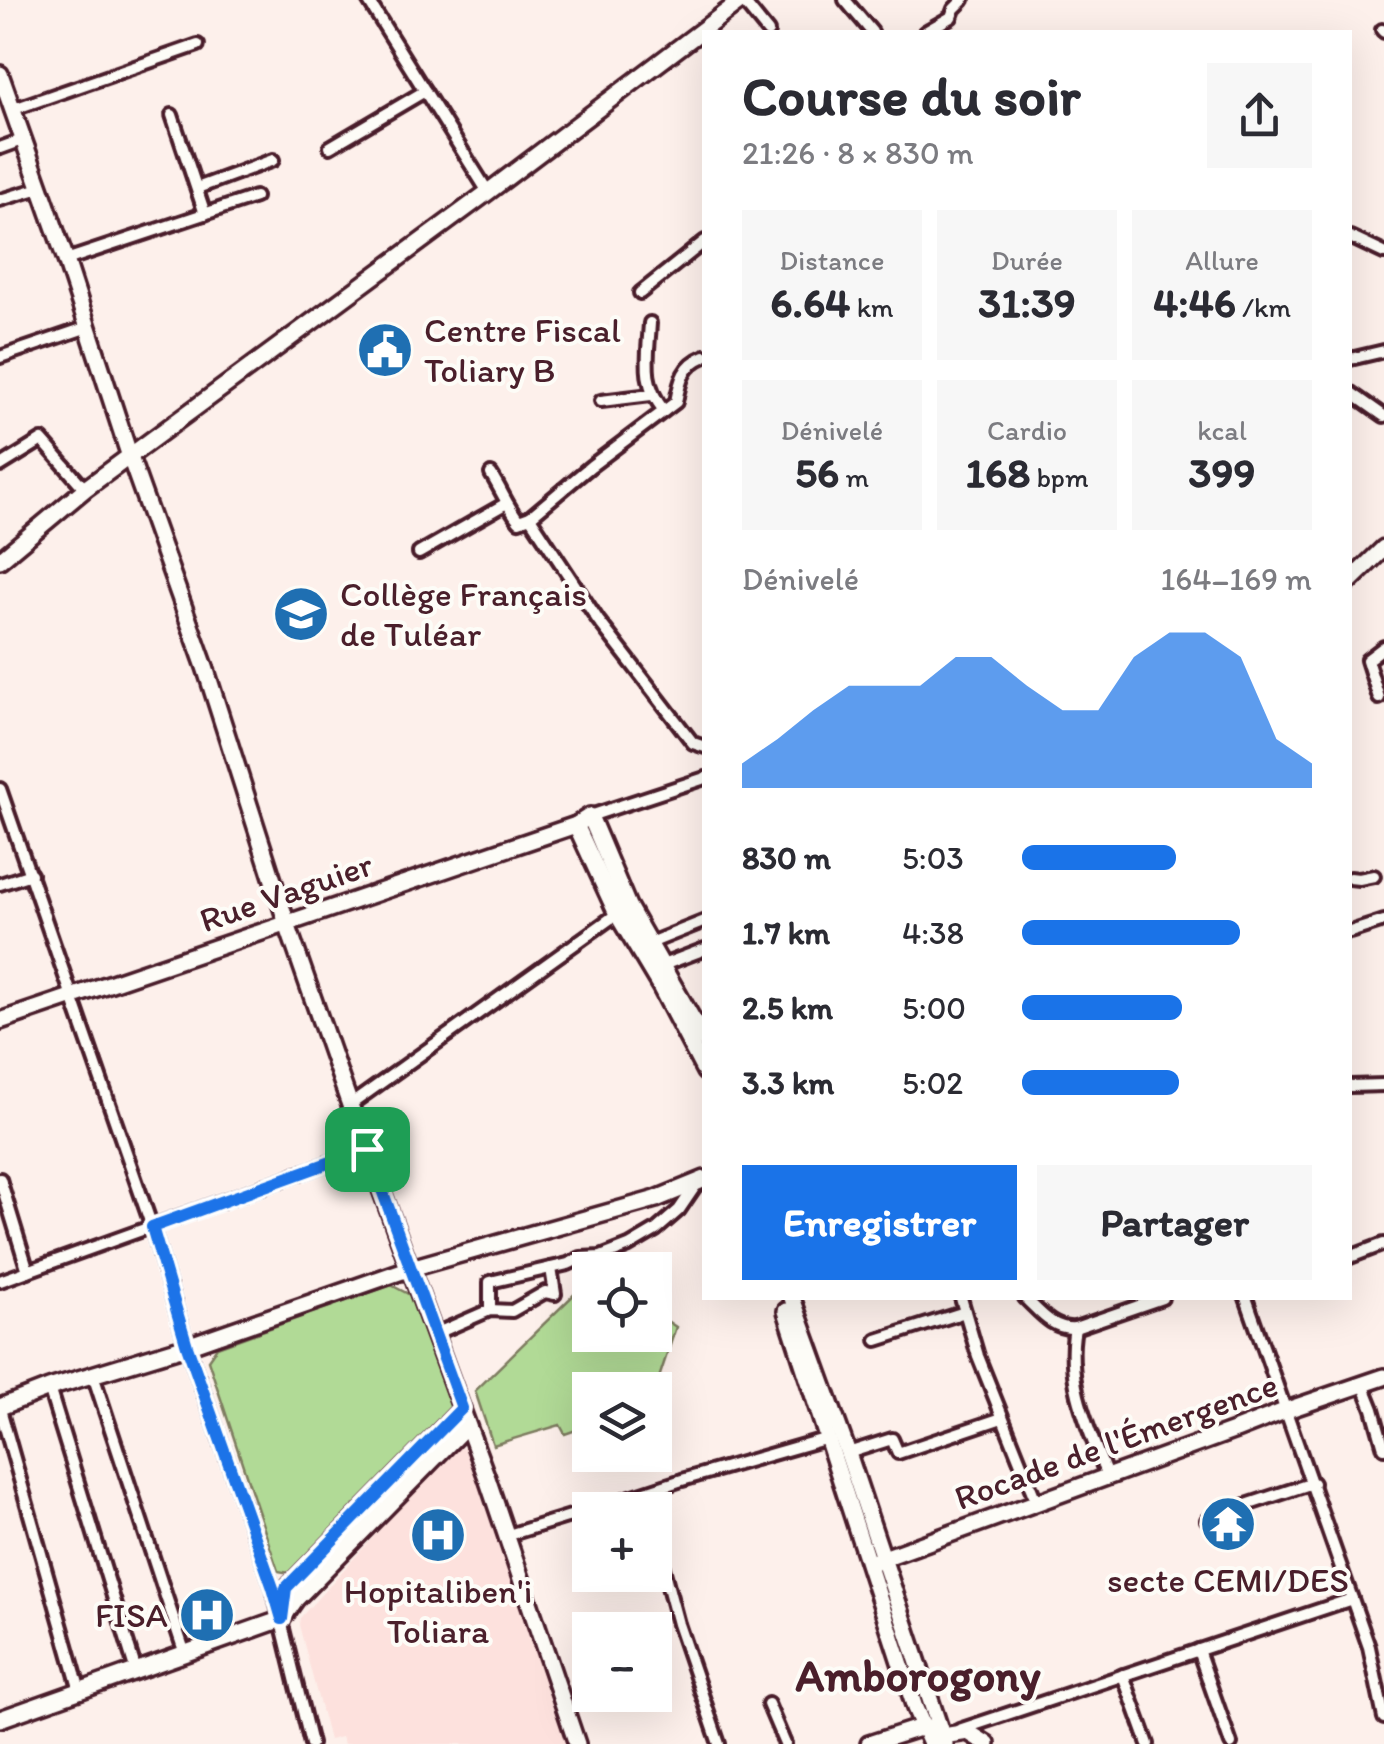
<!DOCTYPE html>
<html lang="fr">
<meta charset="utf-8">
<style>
body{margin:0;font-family:Itim,sans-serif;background:#f7f7f7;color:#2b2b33;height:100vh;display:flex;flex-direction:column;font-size:38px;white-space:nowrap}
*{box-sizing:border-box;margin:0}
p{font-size:32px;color:#7c7c81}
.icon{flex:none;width:55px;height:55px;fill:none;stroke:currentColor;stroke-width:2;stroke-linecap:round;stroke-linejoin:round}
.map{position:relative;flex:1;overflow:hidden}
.panel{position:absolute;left:702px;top:30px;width:650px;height:1270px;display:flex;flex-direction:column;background:#fff;border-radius:0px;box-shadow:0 10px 40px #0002}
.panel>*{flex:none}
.tools{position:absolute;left:572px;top:1252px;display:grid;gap:20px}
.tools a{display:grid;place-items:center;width:100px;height:100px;border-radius:0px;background:#fff;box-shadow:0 10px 40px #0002;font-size:50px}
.pin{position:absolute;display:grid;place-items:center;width:85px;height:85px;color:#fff;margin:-42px;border-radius:20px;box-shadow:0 5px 15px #0006}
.round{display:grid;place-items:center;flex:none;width:105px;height:105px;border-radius:0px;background:#f7f7f7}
.head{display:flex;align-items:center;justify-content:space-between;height:170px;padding:0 40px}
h1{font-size:55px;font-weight:800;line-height:75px}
.figures{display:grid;grid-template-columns:repeat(3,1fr);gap:15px;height:170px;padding:10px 40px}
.figures div{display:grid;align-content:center;border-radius:0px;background:#f7f7f7;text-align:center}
.figures b{font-size:42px;font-weight:800}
.figures small{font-size:28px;font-weight:400}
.figures p{font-size:28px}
.chart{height:280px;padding:20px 40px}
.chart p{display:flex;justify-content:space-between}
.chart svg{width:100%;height:180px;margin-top:10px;fill:#1a73e8;opacity:.7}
.primary-button{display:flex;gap:20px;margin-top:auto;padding:20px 40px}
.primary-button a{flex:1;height:115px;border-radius:0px;background:#1a73e8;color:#fff;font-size:40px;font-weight:800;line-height:115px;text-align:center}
.primary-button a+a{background:#f7f7f7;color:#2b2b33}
ul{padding:0 40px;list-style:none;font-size:32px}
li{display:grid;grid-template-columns:160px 120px 1fr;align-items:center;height:75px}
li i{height:25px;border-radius:12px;background:#1a73e8}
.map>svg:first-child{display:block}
.built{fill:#fde1dd}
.green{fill:#b1da96;stroke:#7e7c60;stroke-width:2.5}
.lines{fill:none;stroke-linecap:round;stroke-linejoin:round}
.street-casing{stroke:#4a1f2b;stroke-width:18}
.secondary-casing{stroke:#4a1f2b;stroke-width:22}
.street{stroke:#fdfcf7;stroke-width:10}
.secondary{stroke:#fdfcf7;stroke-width:15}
.route-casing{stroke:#fff;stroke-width:20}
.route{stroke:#1a73e8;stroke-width:12}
.labels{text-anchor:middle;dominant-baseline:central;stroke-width:8;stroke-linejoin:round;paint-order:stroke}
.poi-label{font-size:35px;fill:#4a1f2b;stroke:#fdfcf7;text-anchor:start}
.street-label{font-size:35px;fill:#4a1f2b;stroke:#fdfcf7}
.district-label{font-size:45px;font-weight:bold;fill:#4a1f2b;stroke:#fdfcf7}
</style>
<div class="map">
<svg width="1384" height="1744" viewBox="0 0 1384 1744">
<rect width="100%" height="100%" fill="#fdf0eb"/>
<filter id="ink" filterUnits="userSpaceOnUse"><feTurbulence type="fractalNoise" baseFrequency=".01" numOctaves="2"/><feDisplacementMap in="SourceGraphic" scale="20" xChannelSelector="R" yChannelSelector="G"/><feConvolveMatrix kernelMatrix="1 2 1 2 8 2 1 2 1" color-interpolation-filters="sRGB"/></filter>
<g filter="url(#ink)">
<path class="built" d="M 470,1445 L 572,1744 L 344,1744 L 341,1737 L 329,1740 L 299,1625 L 300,1618 L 450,1452 Z"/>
<g class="green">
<path d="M 590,1279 L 590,1335 L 655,1335 L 655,1313 L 676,1327 L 655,1390 L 590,1390 L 590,1425 L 565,1434 L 560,1425 L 493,1445 L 475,1391 Z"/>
<path d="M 391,1285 L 412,1296 L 455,1413 L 295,1574 L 278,1571 L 208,1360 L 217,1347 Z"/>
</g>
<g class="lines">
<g class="street-casing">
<g id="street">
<path d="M 368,0 L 488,192"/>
<path d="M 742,0 L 768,32"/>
<path d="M 845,0 L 872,32"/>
<path d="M 1382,30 L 1384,32"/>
<path d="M 925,32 L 951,17 L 954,9 L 963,0"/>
<path d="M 11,110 L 198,45"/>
<path d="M 172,115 L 205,214"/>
<path d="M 330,147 L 425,91"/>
<path d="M 0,148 L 22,140"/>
<path d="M 197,188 L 273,160"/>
<path d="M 0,200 L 40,188"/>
<path d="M 1350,237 L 1384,253"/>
<path d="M 66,260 L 255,197"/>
<path d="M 640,293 L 705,241"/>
<path d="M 650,323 C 648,358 641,382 664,411"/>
<path d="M 0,357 L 88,327"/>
<path d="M 1350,359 L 1384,351"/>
<path d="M 1350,392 L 1384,416"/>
<path d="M 601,401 L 651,395"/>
<path d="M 0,466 L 42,440 L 85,489"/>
<path d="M 491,474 C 502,491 507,506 519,521 L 530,517 L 591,466 L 676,402 C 680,380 683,365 705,356"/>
<path d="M 530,517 L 598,620 L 693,743 L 705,747"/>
<path d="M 419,553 L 505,504"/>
<path d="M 1379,698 L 1367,660 L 1384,647"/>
<path d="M 0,789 L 152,1227 L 187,1346 L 273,1588 L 311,1744"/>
<path d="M 590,816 L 705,778"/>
<path d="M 1350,878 L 1359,879 L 1374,876"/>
<path d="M 0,884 L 31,874"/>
<path d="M 1350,932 L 1384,921"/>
<path d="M 650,943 L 705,921"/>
<path d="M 663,965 L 705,949"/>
<path d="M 1350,1086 L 1384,1085"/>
<path d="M 350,1105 L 621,911"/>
<path d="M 0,1179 L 28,1271"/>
<path d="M 1350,1257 L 1384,1244"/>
<path d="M 0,1281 L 367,1149"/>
<path d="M 961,1298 L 978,1356 L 1036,1501"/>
<path d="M 1025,1298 C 1040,1312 1053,1330 1075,1328 L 1162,1298"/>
<path d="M 1246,1298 L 1369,1647 L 1384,1718"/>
<path d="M 490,1310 L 490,1282 L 568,1264 L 581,1258 L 601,1257 L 629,1246 L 656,1230 L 679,1210 L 696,1185"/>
<path d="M 1075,1328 C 1065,1380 1088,1428 1107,1476"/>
<path d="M 435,1334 L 490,1310 L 512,1311 L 545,1292 L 555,1294 L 551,1268"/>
<path d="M 877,1340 L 965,1312"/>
<path d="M 93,1375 L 185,1654"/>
<path d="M 1363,1384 L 1373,1409 L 1384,1448"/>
<path d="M 49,1388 L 136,1671"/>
<path d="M 0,1409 L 80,1691"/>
<path d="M 848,1453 L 892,1439 L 898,1453 L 1002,1418"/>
<path d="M 643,1494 L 648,1510"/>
<path d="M 591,1510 L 682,1480 L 828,1438"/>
<path d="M 1207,1520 L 1228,1511 L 1313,1483"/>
<path d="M 505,1536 L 590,1510"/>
<path d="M 655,1538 L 678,1624 L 719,1744"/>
<path d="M 1198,1650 L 1231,1744"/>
<path d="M 1123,1675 L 1148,1744"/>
<path d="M 768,1704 L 785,1744"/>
<path d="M 959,1730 L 1352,1599"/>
</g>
</g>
<g class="secondary-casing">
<g id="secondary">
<path d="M 0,74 L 66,260 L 130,457 L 205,667 L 287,924 L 350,1105 L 487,1478 L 577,1744"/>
<path d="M 0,560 L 85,489 L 488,192 L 742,0"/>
<path d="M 1350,581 L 1384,548"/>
<path d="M 576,825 L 617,914 L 660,986 L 705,1072"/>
<path d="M 0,1021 L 576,825 L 590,816 L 628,906 L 705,1041"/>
<path d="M 792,1298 L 848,1453 L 945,1744"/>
<path d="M 786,1311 L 915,1708 L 931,1744"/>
<path d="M 0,1407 L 49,1388 L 187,1346 L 411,1268 L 656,1199 L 705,1179"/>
<path d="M 870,1563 L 1236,1430 L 1287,1410 L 1384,1377"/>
<path d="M 283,1613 L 286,1589 L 462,1409"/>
<path d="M 0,1719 L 282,1619 L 296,1599 L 467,1425"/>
<path d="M 869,1744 L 925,1726 L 943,1736 L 968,1732 L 987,1744"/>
</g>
</g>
<use href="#street" class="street"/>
<use href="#secondary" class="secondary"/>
</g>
</g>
<g class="lines" filter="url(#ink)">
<g class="route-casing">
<path id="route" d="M 367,1149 L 462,1408 L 286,1588 L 282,1619 L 273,1588 L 187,1346 L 152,1227 Z"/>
</g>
<use href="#route" class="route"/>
</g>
<defs>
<g id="civic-disc" transform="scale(2.875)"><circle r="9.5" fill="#1f6fb2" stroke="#fdfcf7"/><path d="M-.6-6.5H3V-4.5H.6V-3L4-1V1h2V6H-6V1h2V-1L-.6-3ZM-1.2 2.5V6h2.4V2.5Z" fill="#fff"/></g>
<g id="school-disc" transform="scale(2.875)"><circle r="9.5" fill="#1f6fb2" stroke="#fdfcf7"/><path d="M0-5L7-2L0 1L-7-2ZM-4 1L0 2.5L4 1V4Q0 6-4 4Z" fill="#fff"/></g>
<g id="temple-disc" transform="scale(2.875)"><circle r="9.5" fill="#1f6fb2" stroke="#fdfcf7"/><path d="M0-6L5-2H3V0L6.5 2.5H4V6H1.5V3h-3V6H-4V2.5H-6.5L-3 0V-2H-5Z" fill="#fff"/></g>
<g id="hospital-disc" transform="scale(2.875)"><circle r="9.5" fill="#1f6fb2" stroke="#fdfcf7"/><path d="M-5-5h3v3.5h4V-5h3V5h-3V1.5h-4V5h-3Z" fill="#fff"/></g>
</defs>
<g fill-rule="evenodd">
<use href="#civic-disc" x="385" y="350"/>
<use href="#school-disc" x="301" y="614"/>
<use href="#temple-disc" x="1228" y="1524"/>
<use href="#hospital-disc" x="438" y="1535"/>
<use href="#hospital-disc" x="207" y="1615"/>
</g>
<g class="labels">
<g class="poi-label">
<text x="424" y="330">Centre Fiscal<tspan x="424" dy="40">Toliary B</tspan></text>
<text x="340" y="594">Collège Français<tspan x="340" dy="40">de Tuléar</tspan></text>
<text x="1228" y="1580" text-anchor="middle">secte CEMI/DES</text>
<text x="438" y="1591" text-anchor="middle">Hopitaliben'i<tspan x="438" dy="40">Toliara</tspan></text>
<text x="168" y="1615" text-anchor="end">FISA</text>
</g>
<g class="street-label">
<text transform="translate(286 892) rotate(-19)">Rue Vaguier</text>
<text transform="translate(1116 1441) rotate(-20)">Rocade de l'Émergence</text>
</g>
<g class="district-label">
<text x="918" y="1675">Amborogony</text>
</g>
</g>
</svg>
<div class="tools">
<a><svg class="icon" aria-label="locate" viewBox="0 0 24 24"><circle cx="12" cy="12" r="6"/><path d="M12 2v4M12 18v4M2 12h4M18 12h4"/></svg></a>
<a><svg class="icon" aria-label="layers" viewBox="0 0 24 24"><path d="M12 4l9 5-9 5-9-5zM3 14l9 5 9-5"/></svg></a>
<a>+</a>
<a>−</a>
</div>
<div class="pin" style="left:367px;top:1149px;background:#1e9e55"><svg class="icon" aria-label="arrive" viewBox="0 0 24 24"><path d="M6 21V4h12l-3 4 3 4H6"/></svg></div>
<section class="panel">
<div class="head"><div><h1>Course du soir</h1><p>21:26 · 8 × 830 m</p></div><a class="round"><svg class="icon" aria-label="share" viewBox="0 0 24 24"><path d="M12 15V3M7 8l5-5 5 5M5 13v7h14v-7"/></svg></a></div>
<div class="figures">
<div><p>Distance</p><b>6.64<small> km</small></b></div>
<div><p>Durée</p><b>31:39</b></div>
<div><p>Allure</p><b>4:46<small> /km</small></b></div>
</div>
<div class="figures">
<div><p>Dénivelé</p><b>56<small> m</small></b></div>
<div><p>Cardio</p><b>168<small> bpm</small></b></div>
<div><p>kcal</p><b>399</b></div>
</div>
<div class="chart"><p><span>Dénivelé</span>164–169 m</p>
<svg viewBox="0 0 160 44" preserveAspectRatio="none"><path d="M0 44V38L10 32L20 25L30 19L40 19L50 19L60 12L70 12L80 19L90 25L100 25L110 12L120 6L130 6L140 12L150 32L160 38V44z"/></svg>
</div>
<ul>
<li><b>830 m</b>5:03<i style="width:53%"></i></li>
<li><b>1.7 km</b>4:38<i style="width:75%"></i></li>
<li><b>2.5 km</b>5:00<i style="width:55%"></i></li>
<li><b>3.3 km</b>5:02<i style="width:54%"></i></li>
</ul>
<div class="primary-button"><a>Enregistrer</a><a>Partager</a></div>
</section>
</div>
